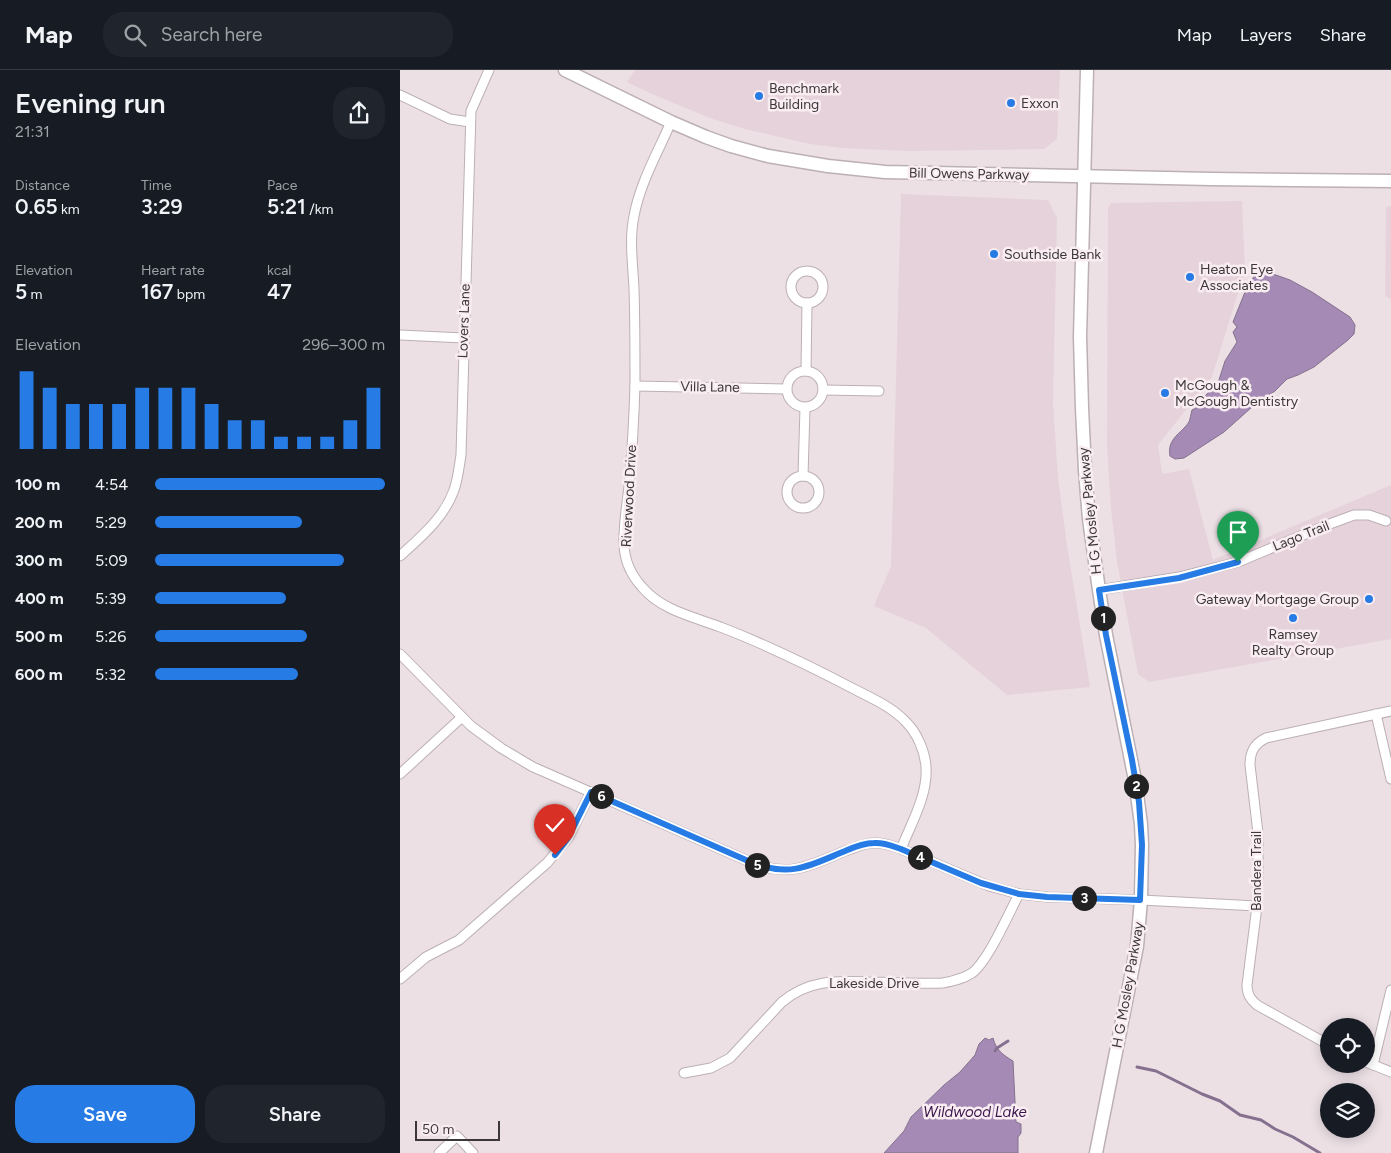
<!DOCTYPE html>
<meta charset="utf-8">
<style>
body{margin:0;font-family:Figtree,sans-serif;background:#20242c;color:#f1f3f6;height:100vh;display:flex;flex-direction:column;font-size:19px;white-space:nowrap}
*{box-sizing:border-box;margin:0}
p{font-size:16px;color:#9ea1a6}
.icon{flex:none;width:28px;height:28px;fill:none;stroke:currentColor;stroke-width:2;stroke-linecap:round;stroke-linejoin:round}
.map{position:relative;flex:1;overflow:hidden}
.details{display:flex;flex-direction:column;background:#171b24;width:400px}
.details>*{flex:none}
.controls{position:absolute;left:920px;top:948px;display:grid;gap:10px}
.controls a{display:grid;place-items:center;width:55px;height:55px;border-radius:50%;background:#171b24;box-shadow:0 2px 12px #0003;font-size:25px}
.scale{position:absolute;left:15px;bottom:12px;width:85px;box-sizing:border-box;padding-left:5px;border:2px solid #3c383a;border-top:0;font-size:14px;line-height:18px;white-space:nowrap;color:#3c383a;-webkit-text-stroke:4px #f9edf2;paint-order:stroke}
.pin{position:absolute;display:grid;place-items:center;width:42px;height:42px;color:#fff;margin:-51px -21px;border-radius:50% 50% 50% 0;rotate:-45deg;box-shadow:0 0 5px #0007}
.pin .icon{rotate:45deg}
.km{position:absolute;width:25px;height:25px;margin:-12px;border-radius:50%;background:#222;color:#fff;font-size:14px;line-height:25px;text-align:center}
.round{display:grid;place-items:center;flex:none;width:52px;height:52px;border-radius:20px;background:#20242c}
.overview{display:flex;align-items:center;justify-content:space-between;height:85px;padding:0 15px}
h1{font-size:28px;font-weight:600;line-height:38px}
.stats{display:grid;grid-template-columns:repeat(3,1fr);gap:8px;height:85px;padding:5px 15px}
.stats div{display:grid;align-content:center}
.stats b{font-size:21px;font-weight:600}
.stats small{font-size:14px;font-weight:400}
.stats p{font-size:14px}
.chart{height:140px;padding:10px 15px}
.chart p{display:flex;justify-content:space-between}
.chart svg{width:100%;height:90px;margin-top:5px;stroke:#267be5;stroke-width:6}
.button{display:flex;gap:10px;margin-top:auto;padding:10px 15px}
.button a{flex:1;height:58px;border-radius:20px;background:#267be5;color:#fff;font-size:20px;font-weight:600;line-height:58px;text-align:center}
.button a+a{background:#20242c;color:#f1f3f6}
ul{padding:0 15px;list-style:none;font-size:16px}
li{display:grid;grid-template-columns:80px 60px 1fr;align-items:center;height:38px}
li i{height:12px;border-radius:6px;background:#267be5}
header{display:flex;align-items:center;gap:30px;box-sizing:border-box;height:70px;padding:0 25px;background:#171b24;border-bottom:1px solid #363941}
header strong{font-size:24px}
nav{display:flex;gap:28px;margin-inline-start:auto;font-size:18px}
.search{width:350px;height:45px;background:#20242c;display:flex;align-items:center;gap:12px;box-sizing:border-box;padding:0 18px;border-radius:20px;color:#9ea1a6;font-size:19px}
main{display:flex;flex:1;min-height:0}
.map>svg:first-child{display:block}
.built{fill:#e6d2da}
.water{fill:#a48ab4;stroke:#85718f}
.lines{fill:none;stroke-linecap:round;stroke-linejoin:round}
.stream{stroke:#85718f;stroke-width:3}
.street-casing{stroke:#bcb0b5;stroke-width:11}
.secondary-casing{stroke:#bcb0b5;stroke-width:15}
.street{stroke:#fff;stroke-width:9}
.secondary{stroke:#fff;stroke-width:12}
.route-casing{stroke:#fff;stroke-width:10}
.route{stroke:#267be5;stroke-width:6}
.poi-dot{fill:#267be5;stroke:#f9edf2;stroke-width:2}
.labels{text-anchor:middle;dominant-baseline:central;stroke-width:5;stroke-linejoin:round;paint-order:stroke}
.poi-label{font-size:14px;fill:#3c383a;stroke:#f9edf2;text-anchor:start}
.street-label{font-size:14px;fill:#3c383a;stroke:#f9edf2}
.water-label{font-size:15px;font-style:italic;fill:#3a164b;stroke:#f9edf2}
</style>
<header>
<strong>Map</strong>
<div class="search"><svg class="icon" aria-label="search" viewBox="0 0 24 24"><circle cx="10" cy="10" r="6"/><path d="M15 15l6 6"/></svg>Search here</div>
<nav><a>Map</a><a>Layers</a><a>Share</a></nav>
</header>
<main>
<section class="details">
<div class="overview"><div><h1>Evening run</h1><p>21:31</p></div><a class="round"><svg class="icon" aria-label="share" viewBox="0 0 24 24"><path d="M12 15V3M7 8l5-5 5 5M5 13v7h14v-7"/></svg></a></div>
<div class="stats">
<div><p>Distance</p><b>0.65<small> km</small></b></div>
<div><p>Time</p><b>3:29</b></div>
<div><p>Pace</p><b>5:21<small> /km</small></b></div>
</div>
<div class="stats">
<div><p>Elevation</p><b>5<small> m</small></b></div>
<div><p>Heart rate</p><b>167<small> bpm</small></b></div>
<div><p>kcal</p><b>47</b></div>
</div>
<div class="chart"><p><span>Elevation</span>296–300 m</p>
<svg viewBox="0 0 160 44" preserveAspectRatio="none"><path d="M5 44V6M15 44V14M25 44V22M35 44V22M45 44V22M55 44V14M65 44V14M75 44V14M85 44V22M95 44V30M105 44V30M115 44V38M125 44V38M135 44V38M145 44V30M155 44V14"/></svg>
</div>
<ul>
<li><b>100 m</b>4:54<i style="width:100%"></i></li>
<li><b>200 m</b>5:29<i style="width:64%"></i></li>
<li><b>300 m</b>5:09<i style="width:82%"></i></li>
<li><b>400 m</b>5:39<i style="width:57%"></i></li>
<li><b>500 m</b>5:26<i style="width:66%"></i></li>
<li><b>600 m</b>5:32<i style="width:62%"></i></li>
</ul>
<div class="button"><a>Save</a><a>Share</a></div>
</section>
<div class="map">
<svg width="991" height="1083" viewBox="0 0 991 1083">
<rect width="100%" height="100%" fill="#ece0e5"/>
<g class="built">
<path d="M 235,0 L 660,0 L 657,69 L 644,79 L 508,81 L 441,78 L 410,74 L 345,59 L 313,49 L 254,25 L 227,12 Z"/>
<path d="M 501,124 L 648,130 L 657,148 L 653,333 L 658,408 L 667,475 L 690,617 L 607,625 L 526,558 L 474,536 L 491,496 Z"/>
<path d="M 842,131 L 845,200 L 812,307 L 758,375 L 762,404 L 789,399 L 813,490 L 991,415 L 991,569 L 749,612 L 738,604 L 717,492 L 711,438 L 707,376 L 708,138 L 711,133 Z"/>
<path d="M 991,136 L 991,229 L 985,226 L 986,137 Z"/>
</g>
<g class="water">
<path d="M 873,204 L 890,210 L 912,222 L 950,247 L 955,255 L 954,264 L 948,270 L 914,297 L 898,305 L 887,309 L 875,321 L 852,337 L 824,362 L 784,388 L 775,389 L 770,386 C 767,368 781,364 789,352 C 790,349 791,344 792,340 L 802,335 L 803,328 L 818,313 L 825,291 L 837,272 L 833,262 L 837,257 L 833,252 L 847,217 L 855,205 Z"/>
<path d="M 585,968 L 589,970 L 593,968 C 596,980 603,985 613,991 L 616,1052 L 621,1054 L 621,1063 L 618,1067 L 618,1083 L 484,1083 L 504,1061 L 511,1047 L 544,1015 L 560,1002 L 575,985 L 579,974 Z"/>
</g>
<g class="lines">
<g class="stream">
<path d="M 595,981 L 597,978 L 608,971"/>
<path d="M 737,997 L 756,1001 L 802,1024 L 820,1031 L 840,1045 L 861,1050 L 875,1059 L 893,1067 L 920,1083"/>
</g>
<g class="street-casing">
<g id="street">
<path d="M 0,25 L 50,49 L 70,52"/>
<path d="M 271,52 C 258,82 240,113 234,146 C 229,170 233,195 234,219 C 235,251 235,283 235,315 C 234,349 232,383 229,416 C 227,436 223,456 224,476 C 225,491 232,506 242,517 C 262,541 295,547 323,558 C 367,575 410,596 452,618 C 471,628 491,636 506,652 C 517,663 525,681 526,697 C 528,725 511,754 501,779"/>
<circle cx="407" cy="217" r="16"/>
<path d="M 0,265 L 64,268"/>
<circle cx="405" cy="319" r="18"/>
<path d="M 406,301 L 407,233"/>
<path d="M 235,316 L 386,319"/>
<path d="M 423,320 L 479,321"/>
<path d="M 403,406 L 405,338"/>
<circle cx="403" cy="422" r="16"/>
<path d="M 0,486 C 21,467 44,448 54,420 C 58,409 59,397 61,385 L 71,41 L 89,0"/>
<path d="M 699,520 L 779,507 L 838,492 L 927,455 L 954,445 L 969,445 L 986,451"/>
<path d="M 0,584 L 71,656 L 101,678 L 133,697 L 355,794 C 392,807 411,795 445,781 C 454,778 464,773 474,773 C 484,772 492,776 501,779 L 589,816 L 619,824 L 647,827 L 741,830 L 857,836"/>
<path d="M 976,644 L 991,709"/>
<path d="M 0,704 L 62,647"/>
<path d="M 0,909 L 26,887 L 59,870 L 147,793 L 168,768 L 191,722"/>
<path d="M 929,975 L 857,935 C 850,929 847,924 847,915 L 857,836 L 858,803 L 858,763 L 850,695 C 850,682 854,674 866,668 L 991,641"/>
<path d="M 966,992 L 991,1002"/>
<path d="M 973,995 L 991,920"/>
<path d="M 284,1003 L 311,998 L 330,988 L 382,932 C 409,909 437,911 469,912 C 494,912 518,914 543,913 C 553,911 563,909 572,903 C 588,891 609,843 619,824"/>
<path d="M 39,1083 L 57,1066 L 73,1083"/>
</g>
</g>
<g class="secondary-casing">
<g id="secondary">
<path d="M 165,0 L 271,52 L 306,67 L 331,76 L 368,86 L 428,96 L 485,102 L 811,109 L 991,111"/>
<path d="M 687,0 L 680,267 L 682,338 L 685,400 L 689,449 L 699,520 L 706,565 L 735,710 L 741,754 L 742,775 L 741,830 L 737,876 L 696,1083"/>
</g>
</g>
<use href="#street" class="street"/>
<use href="#secondary" class="secondary"/>
</g>
<g class="lines">
<g class="route-casing">
<path id="route" d="M 155,785 L 168,768 L 191,722 L 355,794 C 392,807 411,795 445,781 C 454,777 464,773 474,773 C 484,772 492,776 501,779 L 581,813 L 619,824 L 647,827 L 740,830 L 742,775 L 739,732 L 732,690 L 706,565 L 699,520 L 779,508 L 838,492"/>
</g>
<use href="#route" class="route"/>
</g>
<g class="poi-dot">
<circle cx="359" cy="26" r="5"/>
<circle cx="611" cy="33" r="5"/>
<circle cx="594" cy="184" r="5"/>
<circle cx="790" cy="207" r="5"/>
<circle cx="765" cy="323" r="5"/>
<circle cx="969" cy="529" r="5"/>
<circle cx="893" cy="548" r="5"/>
</g>
<g class="labels">
<g class="poi-label">
<text x="369" y="18">Benchmark<tspan x="369" dy="16">Building</tspan></text>
<text x="621" y="33">Exxon</text>
<text x="604" y="184">Southside Bank</text>
<text x="800" y="199">Heaton Eye<tspan x="800" dy="16">Associates</tspan></text>
<text x="775" y="315">McGough &amp;<tspan x="775" dy="16">McGough Dentistry</tspan></text>
<text x="959" y="529" text-anchor="end">Gateway Mortgage Group</text>
<text x="893" y="564" text-anchor="middle">Ramsey<tspan x="893" dy="16">Realty Group</tspan></text>
</g>
<g class="street-label">
<text transform="translate(569 104) rotate(1)">Bill Owens Parkway</text>
<text transform="translate(64 251) rotate(-88)">Lovers Lane</text>
<text transform="translate(310 317) rotate(1)">Villa Lane</text>
<text transform="translate(229 426) rotate(-87)">Riverwood Drive</text>
<text transform="translate(690 441) rotate(-96)">H G Mosley Parkway</text>
<text transform="translate(901 466) rotate(-22)">Lago Trail</text>
<text transform="translate(856 801) rotate(-90)">Bandera Trail</text>
<text x="474" y="913">Lakeside Drive</text>
<text transform="translate(728 915) rotate(-80)">H G Mosley Parkway</text>
</g>
<g class="water-label">
<text x="575" y="1042">Wildwood Lake</text>
</g>
</g>
</svg>
<div class="controls">
<a><svg class="icon" aria-label="locate" viewBox="0 0 24 24"><circle cx="12" cy="12" r="6"/><path d="M12 2v4M12 18v4M2 12h4M18 12h4"/></svg></a>
<a><svg class="icon" aria-label="layers" viewBox="0 0 24 24"><path d="M12 4l9 5-9 5-9-5zM3 14l9 5 9-5"/></svg></a>
</div>
<div class="scale">50 m</div>
<div class="pin" style="left:838px;top:492px;background:#1e9e55"><svg class="icon" aria-label="arrive" viewBox="0 0 24 24"><path d="M6 21V4h12l-3 4 3 4H6"/></svg></div>
<div class="pin" style="left:155px;top:785px;background:#d93025"><svg class="icon" aria-label="check" viewBox="0 0 24 24"><path d="M5 12l5 5 9-10"/></svg></div>
<b class="km" style="left:703px;top:548px">1</b>
<b class="km" style="left:736px;top:716px">2</b>
<b class="km" style="left:684px;top:828px">3</b>
<b class="km" style="left:520px;top:787px">4</b>
<b class="km" style="left:357px;top:795px">5</b>
<b class="km" style="left:201px;top:726px">6</b>
</div>
</main>
